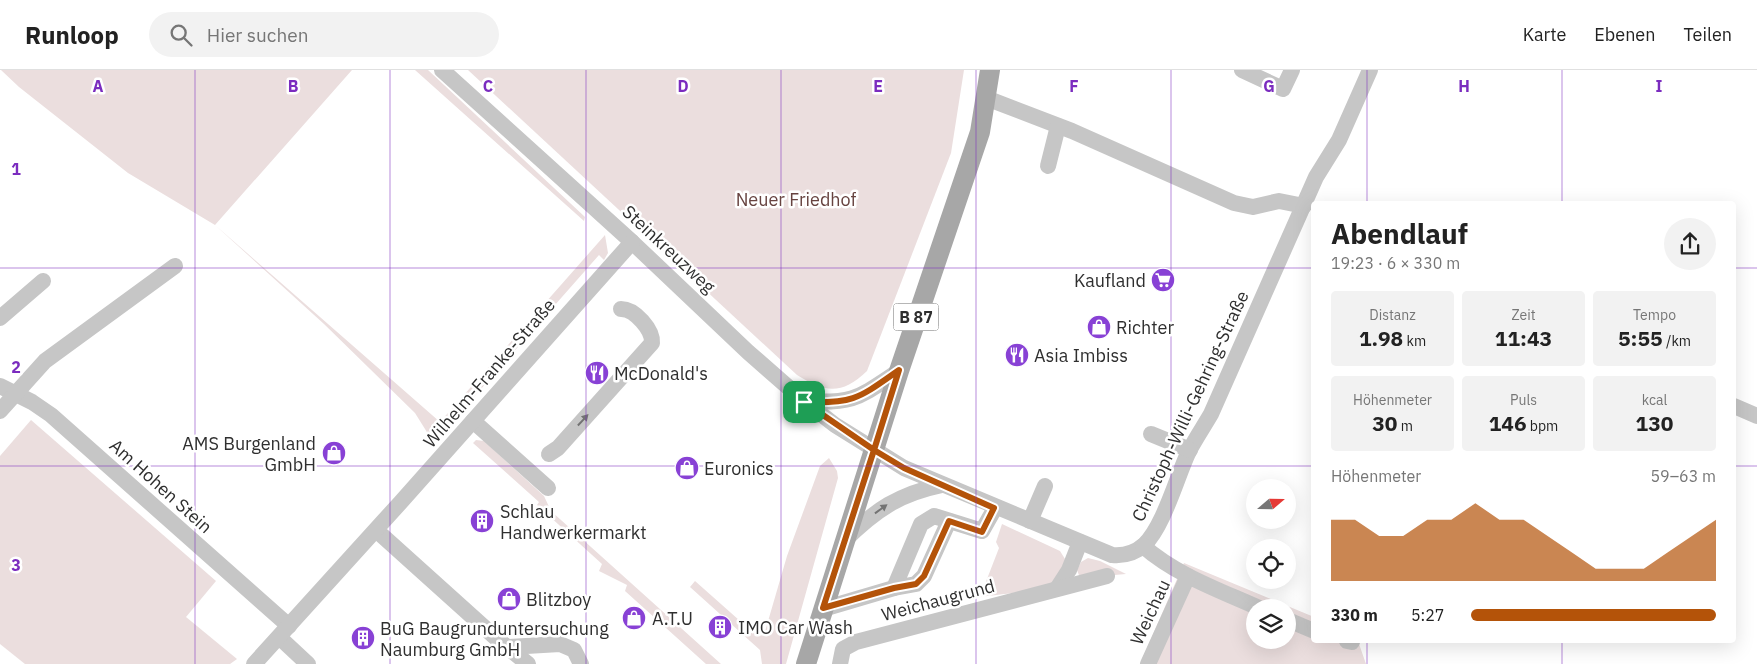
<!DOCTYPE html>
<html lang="de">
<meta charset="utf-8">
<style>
body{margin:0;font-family:"IBM Plex Sans",sans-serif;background:#f2f2f2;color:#222;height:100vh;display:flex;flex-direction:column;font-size:19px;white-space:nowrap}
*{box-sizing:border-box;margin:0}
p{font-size:16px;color:#767676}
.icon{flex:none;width:28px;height:28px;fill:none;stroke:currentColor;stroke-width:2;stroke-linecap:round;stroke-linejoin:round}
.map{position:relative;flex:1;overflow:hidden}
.sheet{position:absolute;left:1311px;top:131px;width:425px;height:442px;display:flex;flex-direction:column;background:#fff;border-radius:5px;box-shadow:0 5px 20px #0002}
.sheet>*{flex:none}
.needle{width:32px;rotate:70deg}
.tools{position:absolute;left:1246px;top:409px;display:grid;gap:10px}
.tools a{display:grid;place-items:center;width:50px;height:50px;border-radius:50%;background:#fff;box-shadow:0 5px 20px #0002;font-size:25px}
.pin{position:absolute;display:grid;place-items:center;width:42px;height:42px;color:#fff;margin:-21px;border-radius:10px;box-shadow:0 2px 8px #0006}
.round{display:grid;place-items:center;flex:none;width:52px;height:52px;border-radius:26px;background:#f2f2f2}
.overview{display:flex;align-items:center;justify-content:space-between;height:85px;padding:0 20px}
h1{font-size:28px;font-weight:700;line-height:38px}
.stats{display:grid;grid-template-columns:repeat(3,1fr);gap:8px;height:85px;padding:5px 20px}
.stats div{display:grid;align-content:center;border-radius:5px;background:#f2f2f2;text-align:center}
.stats b{font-size:21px;font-weight:700}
.stats small{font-size:14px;font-weight:400}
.stats p{font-size:14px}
.chart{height:140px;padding:10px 20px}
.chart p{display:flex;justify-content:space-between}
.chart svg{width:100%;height:90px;margin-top:5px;fill:#b45309;opacity:.7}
ul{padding:0 20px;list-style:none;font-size:16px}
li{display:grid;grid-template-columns:80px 60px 1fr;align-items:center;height:38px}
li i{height:12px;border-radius:6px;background:#b45309}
header{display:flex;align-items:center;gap:30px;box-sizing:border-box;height:70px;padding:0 25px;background:#fff;border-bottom:1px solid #e0e0e0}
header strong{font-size:24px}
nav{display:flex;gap:28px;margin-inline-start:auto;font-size:18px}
.search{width:350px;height:45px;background:#f2f2f2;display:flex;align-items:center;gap:12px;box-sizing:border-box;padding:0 18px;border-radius:28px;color:#767676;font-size:19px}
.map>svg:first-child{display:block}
.green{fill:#ebdede;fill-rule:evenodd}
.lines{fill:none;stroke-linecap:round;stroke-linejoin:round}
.minor{stroke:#c6c6c6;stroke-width:16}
.major{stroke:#a7a7a7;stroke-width:20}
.oneway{fill:#737373}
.route-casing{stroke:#fff;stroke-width:10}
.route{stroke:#b45309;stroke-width:6}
.grid{fill:none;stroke:#7b2cbf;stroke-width:1;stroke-opacity:0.55}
.labels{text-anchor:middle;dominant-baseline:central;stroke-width:5;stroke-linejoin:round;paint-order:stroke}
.shield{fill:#fff;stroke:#6d6d6d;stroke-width:1}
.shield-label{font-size:16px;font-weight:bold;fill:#2f2f2f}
.park-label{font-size:18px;fill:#674340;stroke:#fff}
.street-label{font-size:18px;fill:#2f2f2f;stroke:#fff}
.poi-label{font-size:18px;fill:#2f2f2f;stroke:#fff;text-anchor:start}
.grid-label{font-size:16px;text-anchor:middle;font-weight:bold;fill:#7b2cbf;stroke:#fff;stroke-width:5;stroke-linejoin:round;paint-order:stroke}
</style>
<header>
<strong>Runloop</strong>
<div class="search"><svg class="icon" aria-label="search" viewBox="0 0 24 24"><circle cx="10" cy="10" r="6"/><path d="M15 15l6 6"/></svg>Hier suchen</div>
<nav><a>Karte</a><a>Ebenen</a><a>Teilen</a></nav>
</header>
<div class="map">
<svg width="1757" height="594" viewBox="0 0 1757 594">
<rect width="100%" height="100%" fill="#fff"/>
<g class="green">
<path d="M 1,0 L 352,0 L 215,155 L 440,352 L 605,165 L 608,183 L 604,190 L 599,185 L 436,370 L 430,367 L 415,343 L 324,254 L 215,155 L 128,103 L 19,17 Z"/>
<path d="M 415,0 L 428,0 L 585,147 L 584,151 Z"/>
<path d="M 468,0 L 964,0 L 951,83 L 867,301 C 842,325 825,323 797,305 Z"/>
<path d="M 31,350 L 216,511 L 186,547 L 237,589 L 230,594 L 25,594 L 0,574 L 0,386 Z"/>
<path d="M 476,370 L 484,371 L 544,426 L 551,441 L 721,594 L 706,594 L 625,521 L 627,515 L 599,501 L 602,494 L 537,435 L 539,432 L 473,373 Z"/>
<path d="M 829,388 L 837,401 L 838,408 L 786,594 L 762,594 L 760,580 L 690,517 L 695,511 L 757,566 L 764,565 L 787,486 L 820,396 Z"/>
<path d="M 1002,454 L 1060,481 L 1065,489 C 1063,497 1061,505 1055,511 C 1042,522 998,524 980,527 L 999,478 L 996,472 Z"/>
<path d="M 1088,488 L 1100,491 L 1126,504 L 1080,508 L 1077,500 L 1081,492 Z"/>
<path d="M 1184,493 L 1314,547 L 1314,571 L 1358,571 L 1366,594 L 1140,594 ZM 1255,538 L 1288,538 L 1288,570 L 1255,570 Z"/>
</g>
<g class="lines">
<g class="minor">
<path d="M 442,0 L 632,172 L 748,282 L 804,331 L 835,355 L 904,398 L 1112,485 C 1124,486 1135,483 1144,475 C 1164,456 1177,406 1189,381 C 1196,368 1204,356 1211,344 L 1316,107 L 1339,70 L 1370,0"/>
<path d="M 1242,0 L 1283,19 L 1292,0"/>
<path d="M 986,28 L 1072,61 L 1234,133 L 1253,137 L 1279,131 L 1304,136"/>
<path d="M 1048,96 L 1058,56"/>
<path d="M 0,248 L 43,211"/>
<path d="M 0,316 L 32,332 L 51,345 L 289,556"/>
<path d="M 804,331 C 854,334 858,328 899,301"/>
<path d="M 1734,336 L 1757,346"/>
<path d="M 0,341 L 45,291 L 175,196"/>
<path d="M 473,351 L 548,418"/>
<path d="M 1151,364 L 1190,380"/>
<path d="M 549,384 L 558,378 L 652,273 C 653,260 635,239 621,239"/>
<path d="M 1030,451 L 1045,416"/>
<path d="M 376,460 L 496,568 L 528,594"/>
<path d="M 844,471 C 875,440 899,424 942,415"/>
<path d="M 1143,476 C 1176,505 1219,520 1259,538"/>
<path d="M 1058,517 L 1069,500 L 1080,472"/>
<path d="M 894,518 L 921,454 L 934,446 L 982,461 L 995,438"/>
<path d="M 823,539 L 894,518 L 916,514 L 924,506 L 949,451"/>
<path d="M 1288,550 L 1314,561"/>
<path d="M 279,567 L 308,594"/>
<path d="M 1347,571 L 1352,572"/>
<path d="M 509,577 L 560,574 L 574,580 L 581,594"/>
<path d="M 254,594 L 400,433 L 632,172"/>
<path d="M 840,594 L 843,579 L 856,572 L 1107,506"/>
<path d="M 1148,594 L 1188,506"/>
</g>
<path class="major" d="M 806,594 L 899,301 L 980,62 L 990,0"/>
</g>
<defs><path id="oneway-solid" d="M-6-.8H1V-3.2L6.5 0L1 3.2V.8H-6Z" transform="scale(1.25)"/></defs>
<g class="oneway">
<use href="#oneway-solid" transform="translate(583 350) rotate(-47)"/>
<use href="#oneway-solid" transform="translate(881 439) rotate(-36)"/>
</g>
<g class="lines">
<g class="route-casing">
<path id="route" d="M 804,332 L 874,380 L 823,538 L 894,518 L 916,514 L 924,506 L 949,451 L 982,462 L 994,438 L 904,398 L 874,380 L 899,300 C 859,328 854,334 804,332"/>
</g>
<use href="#route" class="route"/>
</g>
<path class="grid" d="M 195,0 L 195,594M 390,0 L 390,594M 586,0 L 586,594M 781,0 L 781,594M 976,0 L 976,594M 1171,0 L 1171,594M 1367,0 L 1367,134M 1562,0 L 1562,134M 0,198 L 1314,198M 1734,198 L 1757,198M 0,396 L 1314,396M 1734,396 L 1757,396M 1367,571 L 1367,594M 1562,571 L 1562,594"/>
<defs>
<g id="supermarket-disc" transform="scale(1.25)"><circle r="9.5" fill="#8841d5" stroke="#fff"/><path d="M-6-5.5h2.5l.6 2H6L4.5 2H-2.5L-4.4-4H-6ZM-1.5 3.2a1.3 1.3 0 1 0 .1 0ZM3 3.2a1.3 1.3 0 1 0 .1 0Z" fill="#fff"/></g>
<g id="shop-disc" transform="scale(1.25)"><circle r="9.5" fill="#8841d5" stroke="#fff"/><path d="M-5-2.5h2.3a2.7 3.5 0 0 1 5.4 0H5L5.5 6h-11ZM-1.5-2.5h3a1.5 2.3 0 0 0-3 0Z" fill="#fff"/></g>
<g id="restaurant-disc" transform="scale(1.25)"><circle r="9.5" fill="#8841d5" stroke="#fff"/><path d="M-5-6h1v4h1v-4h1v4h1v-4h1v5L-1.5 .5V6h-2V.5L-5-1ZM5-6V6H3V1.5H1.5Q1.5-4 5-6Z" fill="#fff"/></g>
<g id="building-disc" transform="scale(1.25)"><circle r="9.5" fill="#8841d5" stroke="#fff"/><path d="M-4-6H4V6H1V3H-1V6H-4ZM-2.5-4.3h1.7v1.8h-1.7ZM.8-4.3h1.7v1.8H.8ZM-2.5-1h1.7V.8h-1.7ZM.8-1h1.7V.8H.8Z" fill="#fff"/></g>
</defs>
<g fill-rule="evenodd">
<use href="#supermarket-disc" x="1163" y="210"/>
<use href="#shop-disc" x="1099" y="257"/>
<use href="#restaurant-disc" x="1017" y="285"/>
<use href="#restaurant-disc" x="597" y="303"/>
<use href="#shop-disc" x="334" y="383"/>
<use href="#shop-disc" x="687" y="398"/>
<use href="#building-disc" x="482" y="451"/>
<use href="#shop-disc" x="509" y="529"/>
<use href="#shop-disc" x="634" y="548"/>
<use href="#building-disc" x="720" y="557"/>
<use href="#building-disc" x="363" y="568"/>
</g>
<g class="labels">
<rect class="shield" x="893.5" y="233.5" width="45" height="27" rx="4"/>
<g class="shield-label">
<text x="916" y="247">B 87</text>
</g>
<g class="park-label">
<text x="796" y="129">Neuer Friedhof</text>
</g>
<g class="street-label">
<text transform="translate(669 179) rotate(43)">Steinkreuzweg</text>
<text transform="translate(489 303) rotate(-49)">Wilhelm-Franke-Straße</text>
<text transform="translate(1190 336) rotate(-65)">Christoph-Willi-Gehring-Straße</text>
<text transform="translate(161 416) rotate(42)">Am Hohen Stein</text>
<text transform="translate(938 530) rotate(-15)">Weichaugrund</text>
<text transform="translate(1150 542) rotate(-65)">Weichau</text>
</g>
<g class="poi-label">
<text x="1146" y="210" text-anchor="end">Kaufland</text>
<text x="1116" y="257">Richter</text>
<text x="1034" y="285">Asia Imbiss</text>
<text x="614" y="303">McDonald's</text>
<text x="316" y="373" text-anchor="end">AMS Burgenland<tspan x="316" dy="21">GmbH</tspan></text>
<text x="704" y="398">Euronics</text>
<text x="500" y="441">Schlau<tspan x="500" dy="21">Handwerkermarkt</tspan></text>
<text x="526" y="529">Blitzboy</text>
<text x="652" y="548">A.T.U</text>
<text x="738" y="557">IMO Car Wash</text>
<text x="380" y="558">BuG Baugrunduntersuchung<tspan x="380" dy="21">Naumburg GmbH</tspan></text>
</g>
</g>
<g class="grid-label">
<text x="98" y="22">A</text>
<text x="293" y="22">B</text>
<text x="488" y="22">C</text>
<text x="683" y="22">D</text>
<text x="878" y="22">E</text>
<text x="1074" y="22">F</text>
<text x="1269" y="22">G</text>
<text x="1464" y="22">H</text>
<text x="1659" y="22">I</text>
<text x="16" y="105">1</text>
<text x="16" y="303">2</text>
<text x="16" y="501">3</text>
</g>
</svg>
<div class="tools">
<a><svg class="needle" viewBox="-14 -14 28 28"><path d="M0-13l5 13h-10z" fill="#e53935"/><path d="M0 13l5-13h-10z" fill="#767676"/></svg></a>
<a><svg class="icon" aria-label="locate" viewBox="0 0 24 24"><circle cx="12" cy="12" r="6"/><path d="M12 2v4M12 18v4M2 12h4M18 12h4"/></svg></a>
<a><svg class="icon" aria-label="layers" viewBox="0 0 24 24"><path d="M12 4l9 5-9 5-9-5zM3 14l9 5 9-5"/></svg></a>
</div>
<div class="pin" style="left:804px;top:332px;background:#1e9e55"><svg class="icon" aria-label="arrive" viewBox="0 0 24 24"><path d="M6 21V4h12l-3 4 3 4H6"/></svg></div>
<section class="sheet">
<div class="overview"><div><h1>Abendlauf</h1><p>19:23 · 6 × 330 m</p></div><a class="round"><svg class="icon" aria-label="share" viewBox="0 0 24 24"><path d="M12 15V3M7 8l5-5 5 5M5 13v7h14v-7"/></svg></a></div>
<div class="stats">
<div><p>Distanz</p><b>1.98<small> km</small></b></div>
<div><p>Zeit</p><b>11:43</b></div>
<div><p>Tempo</p><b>5:55<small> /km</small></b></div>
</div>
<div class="stats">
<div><p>Höhenmeter</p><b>30<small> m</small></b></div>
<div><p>Puls</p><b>146<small> bpm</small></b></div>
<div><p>kcal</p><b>130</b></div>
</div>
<div class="chart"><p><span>Höhenmeter</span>59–63 m</p>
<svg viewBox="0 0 160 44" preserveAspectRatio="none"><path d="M0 44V14L10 14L20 22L30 22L40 14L50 14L60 6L70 14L80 14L90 22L100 30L110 38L120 38L130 38L140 30L150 22L160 14V44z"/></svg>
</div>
<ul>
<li><b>330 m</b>5:27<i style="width:100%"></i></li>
</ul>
</section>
</div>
